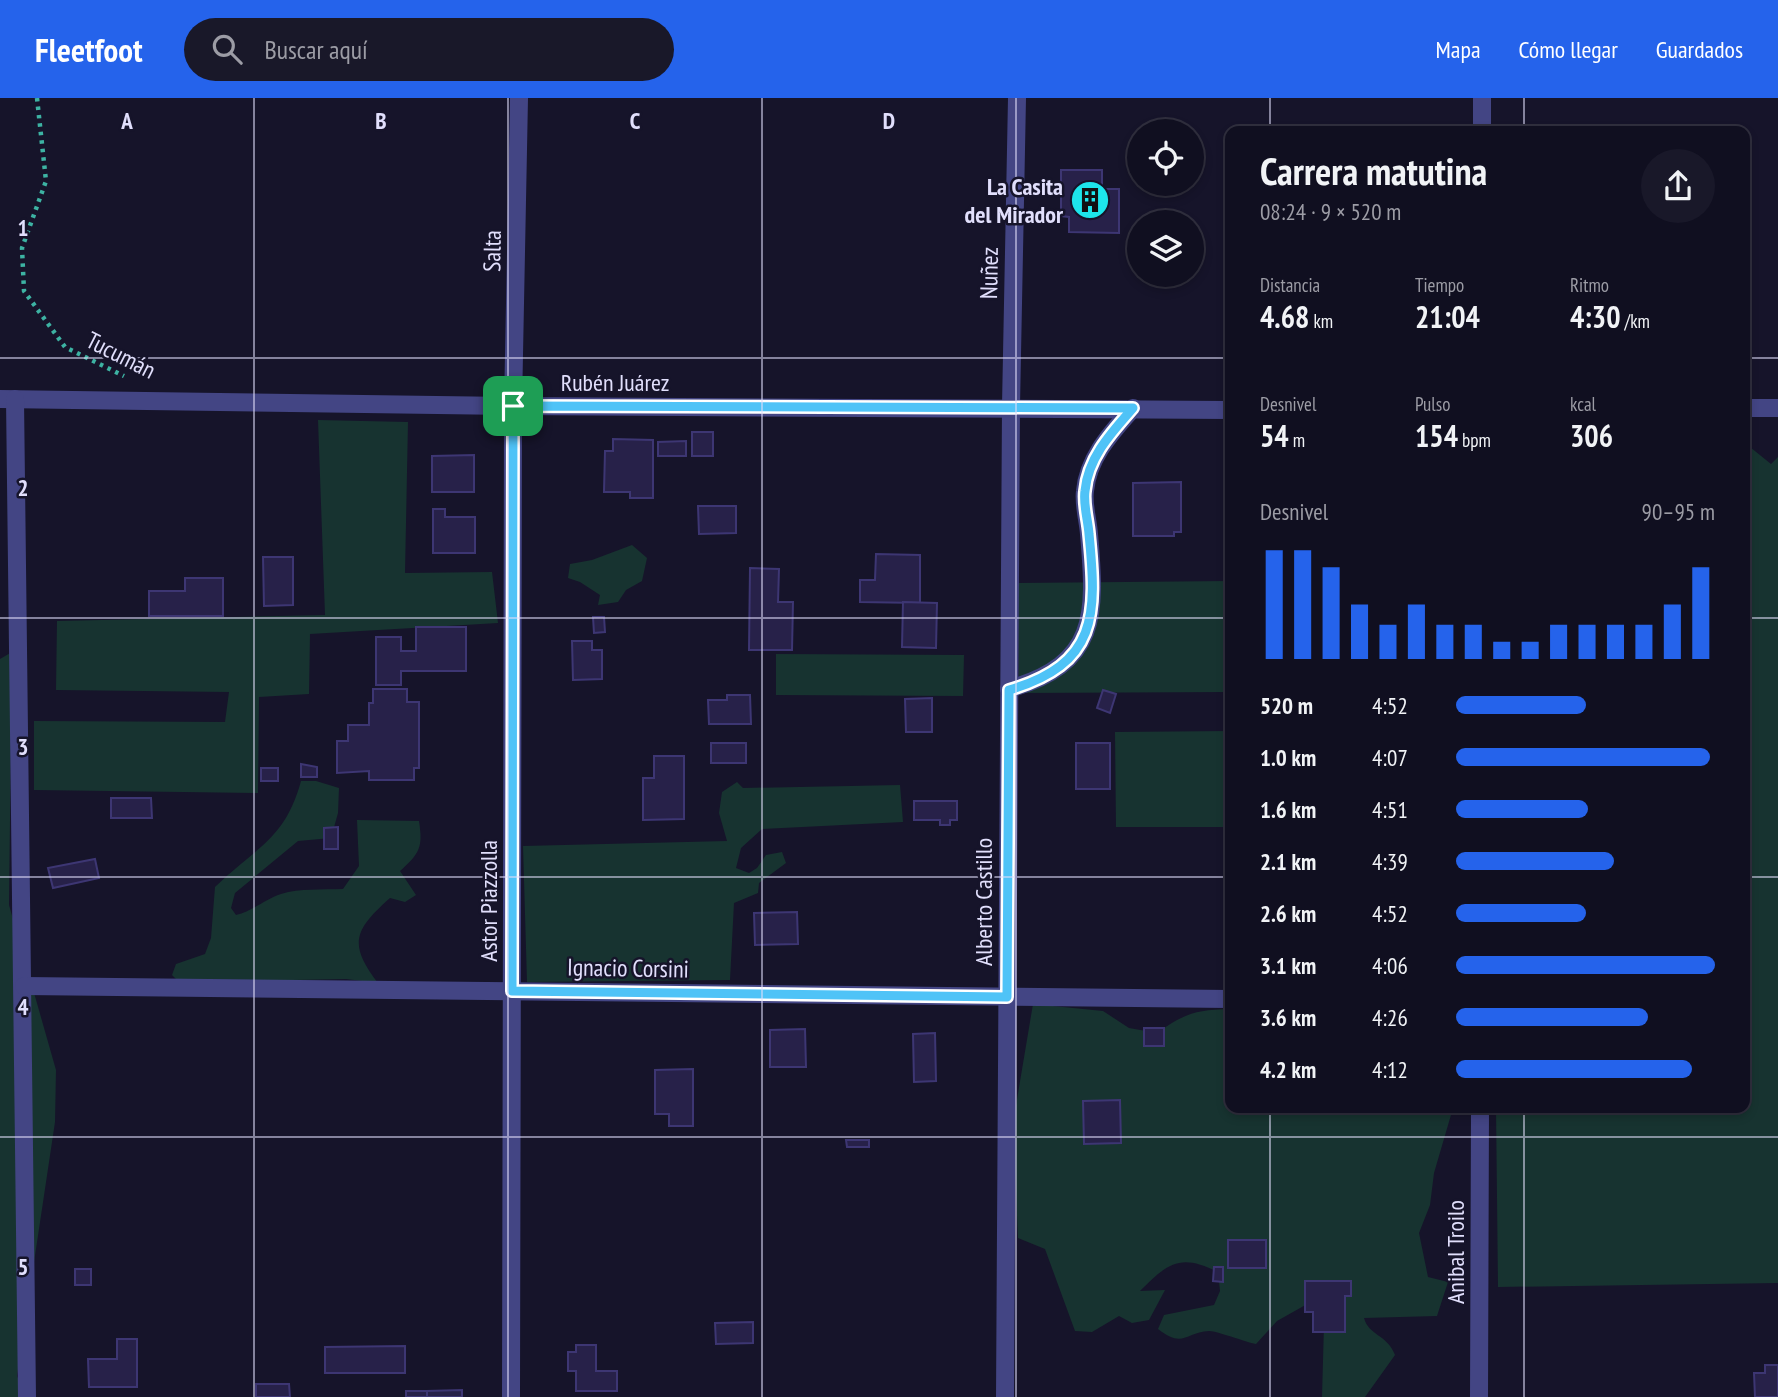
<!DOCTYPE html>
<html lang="es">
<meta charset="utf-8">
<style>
body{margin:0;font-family:"PT Sans Narrow",sans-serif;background:#191829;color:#f1f3f6;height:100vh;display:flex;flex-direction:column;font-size:26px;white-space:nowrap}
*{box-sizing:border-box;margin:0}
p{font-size:23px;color:#9c9ca5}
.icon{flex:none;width:38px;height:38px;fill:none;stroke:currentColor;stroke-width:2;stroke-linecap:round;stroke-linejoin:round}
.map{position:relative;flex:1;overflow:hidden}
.details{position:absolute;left:1225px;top:28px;width:525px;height:987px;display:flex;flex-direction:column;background:#100f20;border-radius:14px;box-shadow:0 4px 10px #0003,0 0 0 2px #302f3e}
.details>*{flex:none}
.buttons{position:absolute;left:1127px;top:21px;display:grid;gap:14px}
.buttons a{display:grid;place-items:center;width:77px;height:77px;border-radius:50%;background:#100f20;box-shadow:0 4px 10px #0003,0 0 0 2px #302f3e;font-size:35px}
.pin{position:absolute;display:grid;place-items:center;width:60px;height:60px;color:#fff;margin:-30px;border-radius:14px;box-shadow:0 4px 10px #0006}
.round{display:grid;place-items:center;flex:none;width:74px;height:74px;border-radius:37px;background:#191829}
.summary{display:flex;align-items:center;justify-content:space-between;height:119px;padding:0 35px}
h1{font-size:38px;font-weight:700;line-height:52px}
.metrics{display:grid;grid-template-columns:repeat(3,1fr);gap:10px;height:119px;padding:7px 35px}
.metrics div{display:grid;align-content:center}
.metrics b{font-size:30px;font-weight:700}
.metrics small{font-size:19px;font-weight:400}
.metrics p{font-size:19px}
.chart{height:196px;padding:14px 35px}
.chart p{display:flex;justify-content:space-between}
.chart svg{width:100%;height:126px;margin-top:7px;stroke:#2563eb;stroke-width:6}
ul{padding:0 35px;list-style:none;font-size:23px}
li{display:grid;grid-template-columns:112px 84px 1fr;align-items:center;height:52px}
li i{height:18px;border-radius:9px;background:#2563eb}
header{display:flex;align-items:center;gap:42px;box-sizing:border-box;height:98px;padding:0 35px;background:#2563eb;color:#fff}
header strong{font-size:33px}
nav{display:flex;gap:38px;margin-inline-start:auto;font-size:24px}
.search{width:490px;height:63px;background:#191829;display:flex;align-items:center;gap:18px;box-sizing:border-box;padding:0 24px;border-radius:38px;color:#9c9ca5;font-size:26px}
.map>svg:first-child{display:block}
.green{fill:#173330}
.building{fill:#272149;stroke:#3d3673;stroke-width:2}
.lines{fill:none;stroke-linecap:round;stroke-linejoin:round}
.path{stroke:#3db3a3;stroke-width:4.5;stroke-dasharray:3.5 5;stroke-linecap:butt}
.minor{stroke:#434584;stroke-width:18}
.route-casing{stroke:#fff;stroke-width:14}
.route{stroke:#4fc3f7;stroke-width:9}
.grid{fill:none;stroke:#e1dffc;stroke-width:2;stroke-opacity:0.55}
.labels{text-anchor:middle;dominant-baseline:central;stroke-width:5;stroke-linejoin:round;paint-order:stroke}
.poi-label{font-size:24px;font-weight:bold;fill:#e1dffc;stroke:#16142a;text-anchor:end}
.street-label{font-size:24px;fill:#e1dffc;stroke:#16142a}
.grid-label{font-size:23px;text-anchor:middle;font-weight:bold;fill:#e1dffc;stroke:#16142a;stroke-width:5;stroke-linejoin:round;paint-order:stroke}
</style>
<header>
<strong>Fleetfoot</strong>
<div class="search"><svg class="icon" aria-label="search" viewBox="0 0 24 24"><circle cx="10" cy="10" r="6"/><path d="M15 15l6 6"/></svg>Buscar aquí</div>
<nav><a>Mapa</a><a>Cómo llegar</a><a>Guardados</a></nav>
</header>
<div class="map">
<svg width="1778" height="1299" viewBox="0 0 1778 1299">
<rect width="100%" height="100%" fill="#16142a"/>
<g class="green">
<path d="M 318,322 L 408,324 L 405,475 L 492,474 L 498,525 L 310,536 L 309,596 L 259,599 L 258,695 L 34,692 L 34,623 L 225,624 L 229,594 L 56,592 L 57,523 L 325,517 Z"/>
<path d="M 1745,345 L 1771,366 L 1778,359 L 1778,1185 L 1498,1189 L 1496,1010 L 1745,1010 Z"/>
<path d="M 632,447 L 647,460 L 642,483 L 626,492 L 618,504 L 598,507 L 600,497 L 580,484 L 568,480 L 570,466 L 592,462 Z"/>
<path d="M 1230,483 L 1230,594 L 1019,595 L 1018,485 Z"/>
<path d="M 12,554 L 9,807 L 56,972 L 55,1024 L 17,1278 L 26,1299 L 0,1299 L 0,561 Z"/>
<path d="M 776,556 L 964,557 L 963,598 L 776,597 Z"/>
<path d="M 1230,633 L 1230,729 L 1116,729 L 1115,634 Z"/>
<path d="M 301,683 L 316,683 L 339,690 L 338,715 L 331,740 L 298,743 L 235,795 L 231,810 L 236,817 C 253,813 265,801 281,796 C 300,790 323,792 343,791 L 359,768 L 357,722 L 419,723 C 423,749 420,755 400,773 L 416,797 L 405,804 L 390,800 C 354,832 348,846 378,885 L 346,881 L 179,884 L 172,877 L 176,866 L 205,856 L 211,840 L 215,789 C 256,749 285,742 301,683 Z"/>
<path d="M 737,684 L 743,690 L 900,687 L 903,724 L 762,731 L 741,750 L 736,770 L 749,775 L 757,770 L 766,757 L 782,754 L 786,765 L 759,785 L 758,795 L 734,805 L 730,882 L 527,884 L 523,748 L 727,743 L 719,715 L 722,694 Z"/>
<path d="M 1033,906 L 1103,913 L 1129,930 L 1157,935 C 1185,915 1196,912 1230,911 L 1230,1010 L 1453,1010 L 1434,1075 L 1430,1107 L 1419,1135 L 1428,1179 L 1448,1184 L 1437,1218 L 1364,1220 C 1369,1238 1387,1236 1395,1257 L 1365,1299 L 1322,1299 L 1324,1226 L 1309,1205 L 1277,1223 L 1256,1246 C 1246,1244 1214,1232 1209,1233 C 1186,1234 1183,1251 1158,1231 L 1164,1217 L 1214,1207 L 1220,1193 L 1218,1174 C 1180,1155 1168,1165 1140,1193 L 1165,1192 L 1149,1222 L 1132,1225 L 1119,1218 L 1092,1234 L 1075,1233 L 1045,1151 L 1018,1140 L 1013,1025 Z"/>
</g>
<g class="building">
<path d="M 1061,72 L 1102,72 L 1102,91 L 1119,91 L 1119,135 L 1069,134 L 1069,119 L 1061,118 Z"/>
<rect x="692" y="334" width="21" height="24"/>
<path d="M 613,341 L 653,342 L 653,400 L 630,400 L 630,394 L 604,394 L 605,353 L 613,353 Z"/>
<path d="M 686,343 L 686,358 L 658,358 L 658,344 Z"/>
<path d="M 474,357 L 474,394 L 432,394 L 432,358 Z"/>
<path d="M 1181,384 L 1181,434 L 1174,434 L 1174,438 L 1133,438 L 1133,385 Z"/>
<path d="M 698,408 L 736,408 L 736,435 L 699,436 Z"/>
<path d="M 433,411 L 445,411 L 445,419 L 475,419 L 475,455 L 433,455 Z"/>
<path d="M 876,456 L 920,457 L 920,505 L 860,504 L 860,482 L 875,482 Z"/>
<path d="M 263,459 L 293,459 L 293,507 L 264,508 Z"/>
<path d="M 750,470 L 779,471 L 778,504 L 793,504 L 792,552 L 749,552 Z"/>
<path d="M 185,480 L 223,480 L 223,518 L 149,518 L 149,493 L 185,493 Z"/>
<path d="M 903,504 L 937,505 L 936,550 L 902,549 Z"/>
<path d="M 593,519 L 604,519 L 605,534 L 594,535 Z"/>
<path d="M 416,529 L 466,529 L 466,573 L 401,573 L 401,587 L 376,587 L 376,539 L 401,539 L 401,553 L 416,553 Z"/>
<path d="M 572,543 L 592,543 L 592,552 L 602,552 L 602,581 L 573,582 Z"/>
<path d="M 373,591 L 407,591 L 407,604 L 419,604 L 419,670 L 414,670 L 414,682 L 369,682 L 369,673 L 337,675 L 337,643 L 348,643 L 348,627 L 369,627 L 369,605 L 373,605 Z"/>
<path d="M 1103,592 L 1116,596 L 1110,615 L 1097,610 Z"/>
<path d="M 727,597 L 750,597 L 751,626 L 709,626 L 708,602 L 727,602 Z"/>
<path d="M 932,600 L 932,634 L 906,634 L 905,601 Z"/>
<rect x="711" y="645" width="35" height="20"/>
<rect x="1076" y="645" width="34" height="46"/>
<path d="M 654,658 L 684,658 L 684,721 L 643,722 L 643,680 L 654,680 Z"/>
<path d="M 301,666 L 317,669 L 317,679 L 301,679 Z"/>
<rect x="261" y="670" width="17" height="13"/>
<path d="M 111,700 L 151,700 L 152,720 L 111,720 Z"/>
<path d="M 914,703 L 957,703 L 957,722 L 950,722 L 950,727 L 940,727 L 940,722 L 914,722 Z"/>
<path d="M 338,729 L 338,751 L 324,751 L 324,730 Z"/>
<path d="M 95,761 L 99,780 L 53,790 L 48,770 Z"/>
<path d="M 797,814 L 798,846 L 755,847 L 754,815 Z"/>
<rect x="1144" y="930" width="20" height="18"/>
<path d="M 805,931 L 806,969 L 770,969 L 770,932 Z"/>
<path d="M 935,935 L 936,983 L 914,984 L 913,936 Z"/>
<path d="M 693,971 L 693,1028 L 669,1028 L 669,1016 L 655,1016 L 655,972 Z"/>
<path d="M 1120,1002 L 1121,1045 L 1084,1046 L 1083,1003 Z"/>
<path d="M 846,1042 L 869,1042 L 869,1049 L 847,1049 Z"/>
<rect x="1228" y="1142" width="38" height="28"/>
<path d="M 1214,1169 L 1223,1169 L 1223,1184 L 1213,1183 Z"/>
<rect x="75" y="1171" width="16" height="16"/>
<path d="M 1305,1183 L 1351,1183 L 1351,1198 L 1345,1198 L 1345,1234 L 1313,1234 L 1313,1214 L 1305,1214 Z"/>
<path d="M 753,1224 L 753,1245 L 716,1246 L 715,1225 Z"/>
<path d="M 117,1241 L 137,1241 L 137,1289 L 89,1289 L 88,1261 L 117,1261 Z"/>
<path d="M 576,1247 L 596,1247 L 596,1273 L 617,1273 L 617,1293 L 576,1293 L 576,1273 L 568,1273 L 568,1254 L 576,1254 Z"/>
<path d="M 405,1248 L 405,1275 L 325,1275 L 325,1249 Z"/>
<path d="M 1765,1267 L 1778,1267 L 1778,1299 L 1755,1299 L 1754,1275 L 1765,1275 Z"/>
<path d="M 256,1286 L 289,1286 L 290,1299 L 256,1299 Z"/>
<path d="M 462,1292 L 462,1299 L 427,1299 L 427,1293 Z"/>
<rect x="406" y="1293" width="21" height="6"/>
</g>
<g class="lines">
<path class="path" d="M 37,0 L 46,83 L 22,150 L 24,193 L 65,249 L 124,278"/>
<g class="minor">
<path d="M 1482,33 L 1482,0"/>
<path d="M 0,301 L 513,308 L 1230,312"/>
<path d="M 15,301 L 27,1299"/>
<path d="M 1745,310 L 1778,310"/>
<path d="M 1009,591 C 1098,566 1096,517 1089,436 C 1088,422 1083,406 1085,393 C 1088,359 1112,334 1133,310"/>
<path d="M 24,888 L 1230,901"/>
<path d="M 511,1299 L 513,308 L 519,0"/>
<path d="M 1005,1299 L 1011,308 L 1017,0"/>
<path d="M 1479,1299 L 1480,1010"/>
</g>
</g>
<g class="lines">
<g class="route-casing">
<path id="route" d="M 513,308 L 1133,310 C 1112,334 1088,359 1085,393 C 1083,406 1088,422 1089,436 C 1097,517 1098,566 1009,592 L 1007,899 L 512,893 Z"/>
</g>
<use href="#route" class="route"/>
</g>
<path class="grid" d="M 254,0 L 254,1299M 508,0 L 508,1299M 762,0 L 762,1299M 1016,0 L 1016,1299M 1270,0 L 1270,33M 1524,0 L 1524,33M 0,260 L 1230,260M 1745,260 L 1778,260M 0,520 L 1230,520M 1745,520 L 1778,520M 0,779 L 1230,779M 1745,779 L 1778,779M 1270,1010 L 1270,1299M 1524,1010 L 1524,1299M 0,1039 L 1778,1039"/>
<defs>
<g id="building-disc" transform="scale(2.0125)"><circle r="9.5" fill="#1de5eb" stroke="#16142a"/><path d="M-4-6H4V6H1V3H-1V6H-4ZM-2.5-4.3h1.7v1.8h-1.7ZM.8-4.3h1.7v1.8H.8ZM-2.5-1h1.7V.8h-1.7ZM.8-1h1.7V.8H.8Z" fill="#111"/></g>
</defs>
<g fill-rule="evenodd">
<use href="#building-disc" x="1090" y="102"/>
</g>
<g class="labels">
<g class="poi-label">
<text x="1063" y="88">La Casita<tspan x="1063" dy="28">del Mirador</tspan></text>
</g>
<g class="street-label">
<text transform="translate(492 153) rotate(-89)">Salta</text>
<text transform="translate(989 175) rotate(-89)">Nuñez</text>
<text transform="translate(121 257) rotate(27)">Tucumán</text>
<text x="615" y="284">Rubén Juárez</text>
<text transform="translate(488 803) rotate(-90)">Astor Piazzolla</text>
<text transform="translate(983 804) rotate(-90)">Alberto Castillo</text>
<text transform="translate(628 870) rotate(1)">Ignacio Corsini</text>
<text transform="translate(1455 1154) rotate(-90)">Anibal Troilo</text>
</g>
</g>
<g class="grid-label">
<text x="127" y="31">A</text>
<text x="381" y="31">B</text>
<text x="635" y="31">C</text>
<text x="889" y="31">D</text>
<text x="23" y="138">1</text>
<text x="23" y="398">2</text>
<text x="23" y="657">3</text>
<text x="23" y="917">4</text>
<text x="23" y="1177">5</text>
</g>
</svg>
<div class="buttons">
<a><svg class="icon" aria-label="locate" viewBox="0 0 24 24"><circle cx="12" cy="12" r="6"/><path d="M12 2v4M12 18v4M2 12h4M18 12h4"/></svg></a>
<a><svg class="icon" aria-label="layers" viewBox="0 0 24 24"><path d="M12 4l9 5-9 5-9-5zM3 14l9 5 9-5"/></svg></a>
</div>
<div class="pin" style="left:513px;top:308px;background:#1e9e55"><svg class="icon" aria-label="arrive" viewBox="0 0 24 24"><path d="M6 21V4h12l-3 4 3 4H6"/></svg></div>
<section class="details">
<div class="summary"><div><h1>Carrera matutina</h1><p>08:24 · 9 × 520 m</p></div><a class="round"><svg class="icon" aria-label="share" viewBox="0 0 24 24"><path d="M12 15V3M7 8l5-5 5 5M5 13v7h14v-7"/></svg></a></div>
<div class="metrics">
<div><p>Distancia</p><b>4.68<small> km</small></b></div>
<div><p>Tiempo</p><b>21:04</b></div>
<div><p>Ritmo</p><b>4:30<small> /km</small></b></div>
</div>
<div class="metrics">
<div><p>Desnivel</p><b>54<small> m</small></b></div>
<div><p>Pulso</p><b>154<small> bpm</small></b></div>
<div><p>kcal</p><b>306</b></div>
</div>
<div class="chart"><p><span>Desnivel</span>90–95 m</p>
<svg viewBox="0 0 160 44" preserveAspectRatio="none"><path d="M5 44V6M15 44V6M25 44V12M35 44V25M45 44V32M55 44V25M65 44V32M75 44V32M85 44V38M95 44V38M105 44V32M115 44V32M125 44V32M135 44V32M145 44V25M155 44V12"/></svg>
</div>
<ul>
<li><b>520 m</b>4:52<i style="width:50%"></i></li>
<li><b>1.0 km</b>4:07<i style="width:98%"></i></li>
<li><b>1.6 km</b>4:51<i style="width:51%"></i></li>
<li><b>2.1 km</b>4:39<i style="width:61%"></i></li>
<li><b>2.6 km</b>4:52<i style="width:50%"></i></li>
<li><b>3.1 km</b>4:06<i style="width:100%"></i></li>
<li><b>3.6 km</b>4:26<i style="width:74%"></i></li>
<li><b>4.2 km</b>4:12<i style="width:91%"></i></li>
</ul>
</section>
</div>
